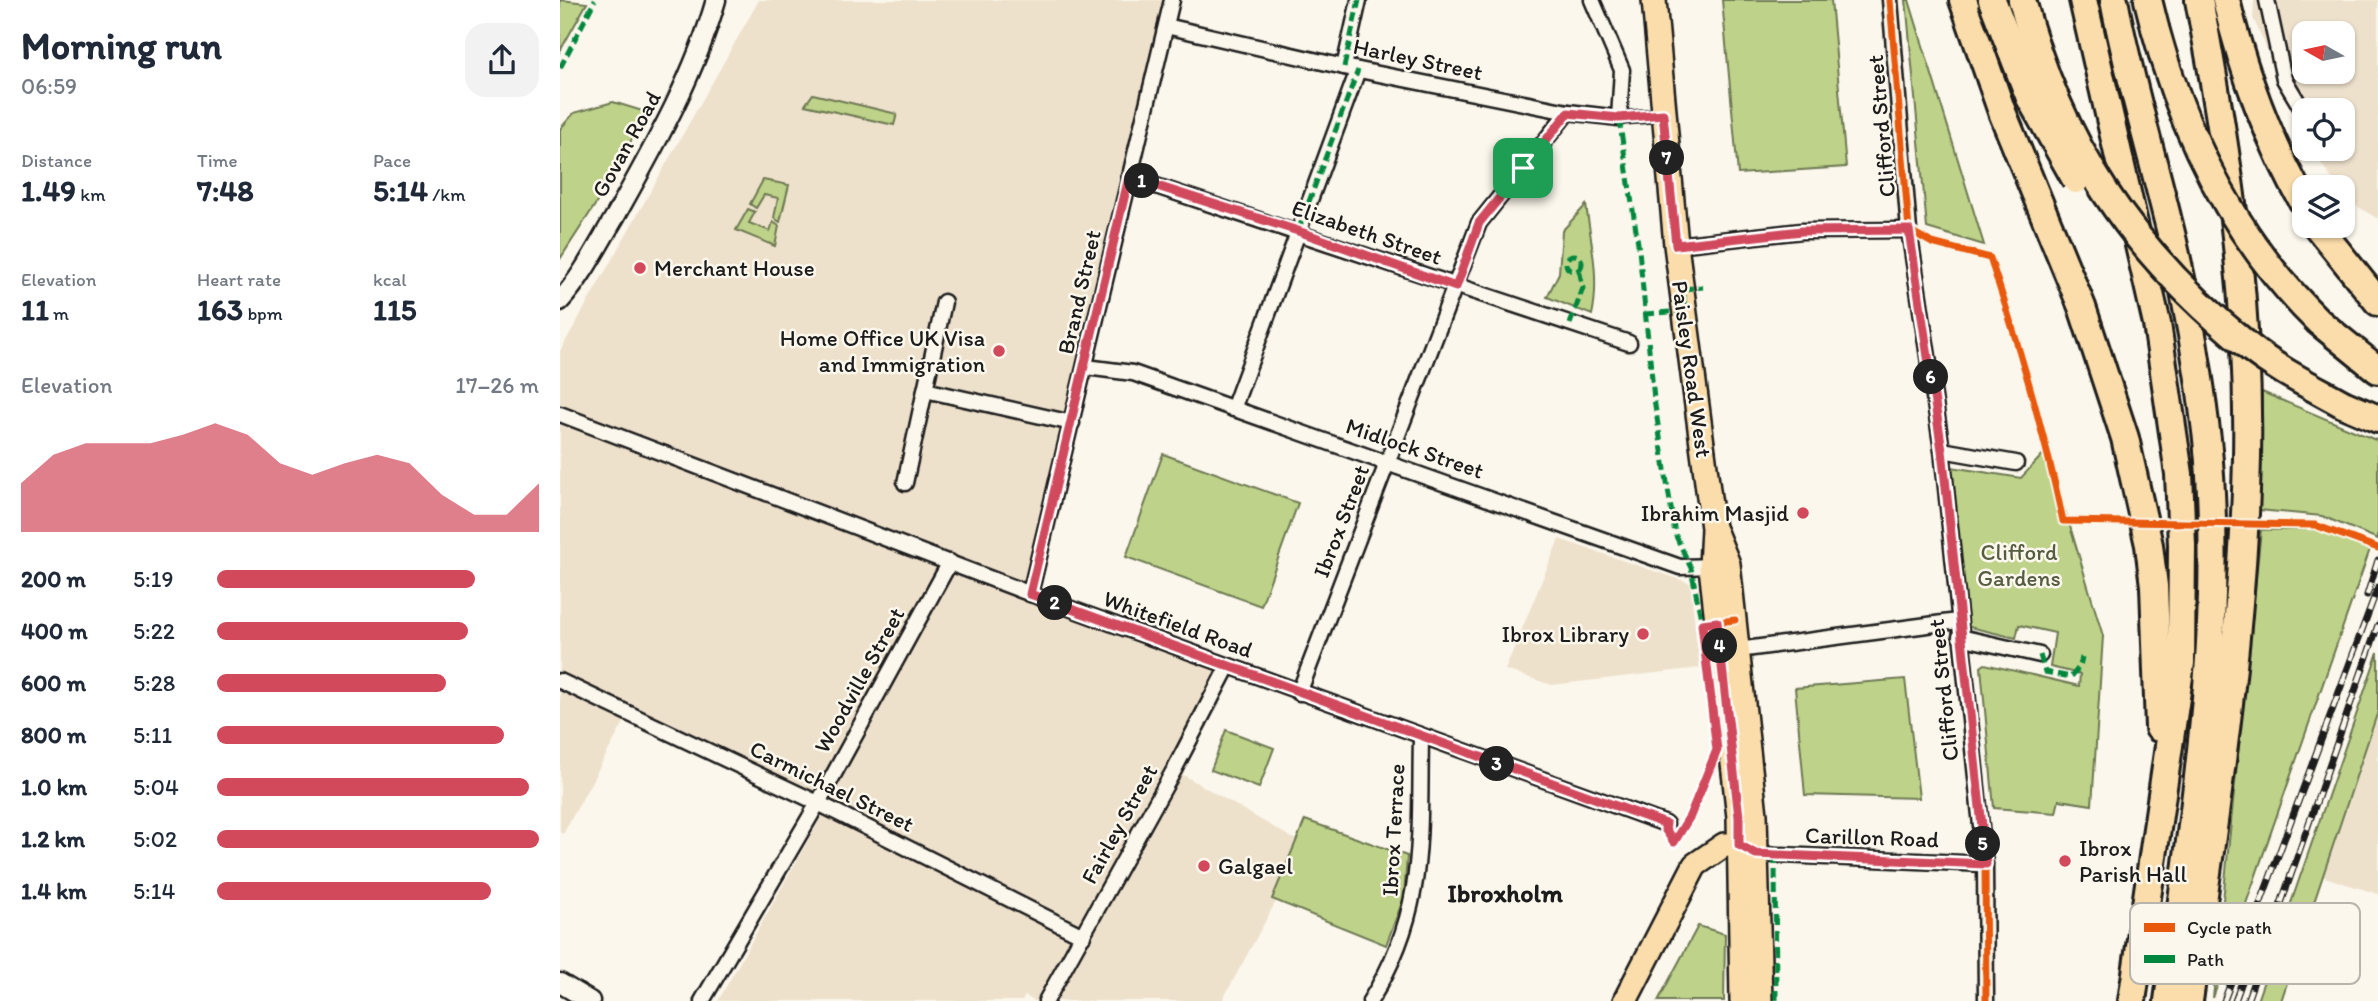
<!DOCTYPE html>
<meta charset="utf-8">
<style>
body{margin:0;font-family:Itim,sans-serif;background:#f2f2f3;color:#1f2937;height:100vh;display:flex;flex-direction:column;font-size:26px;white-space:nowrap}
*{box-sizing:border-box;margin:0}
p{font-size:23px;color:#747a83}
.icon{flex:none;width:38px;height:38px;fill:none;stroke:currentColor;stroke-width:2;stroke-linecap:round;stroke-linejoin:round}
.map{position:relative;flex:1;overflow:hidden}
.drawer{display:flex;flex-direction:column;background:#fff;width:560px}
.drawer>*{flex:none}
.needle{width:46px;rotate:279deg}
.tools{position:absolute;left:1732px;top:21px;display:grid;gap:14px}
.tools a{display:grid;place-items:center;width:63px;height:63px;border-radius:14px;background:#fff;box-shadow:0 2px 5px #0004;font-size:35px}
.pin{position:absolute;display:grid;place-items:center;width:60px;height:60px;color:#fff;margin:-30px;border-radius:14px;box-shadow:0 4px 10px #0006}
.km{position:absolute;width:35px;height:35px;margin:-18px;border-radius:50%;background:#222;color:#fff;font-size:19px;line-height:35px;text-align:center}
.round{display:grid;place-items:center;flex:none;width:74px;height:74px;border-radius:21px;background:#f2f2f3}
.headline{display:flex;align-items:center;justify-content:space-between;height:119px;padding:0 21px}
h1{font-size:38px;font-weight:700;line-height:52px}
.stats{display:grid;grid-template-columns:repeat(3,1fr);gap:10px;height:119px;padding:7px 21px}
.stats div{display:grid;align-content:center}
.stats b{font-size:30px;font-weight:700}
.stats small{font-size:19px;font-weight:400}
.stats p{font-size:19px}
.chart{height:196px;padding:14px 21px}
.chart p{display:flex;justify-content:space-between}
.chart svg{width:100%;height:126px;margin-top:7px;fill:#d1495b;opacity:.7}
ul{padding:0 21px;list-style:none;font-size:23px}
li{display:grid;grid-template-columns:112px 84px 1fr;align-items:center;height:52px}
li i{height:18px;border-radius:9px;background:#d1495b}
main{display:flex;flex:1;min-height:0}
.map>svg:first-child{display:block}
.built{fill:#eee1cc;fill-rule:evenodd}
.green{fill:#bed389;stroke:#6d7852;stroke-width:2}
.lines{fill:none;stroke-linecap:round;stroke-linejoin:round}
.pedestrian-casing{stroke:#1c1c1c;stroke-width:16}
.minor-casing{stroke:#1c1c1c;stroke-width:19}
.tertiary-casing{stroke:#1c1c1c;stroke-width:23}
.primary-casing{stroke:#1c1c1c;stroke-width:28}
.motorway-casing{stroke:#1c1c1c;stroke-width:32}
.pedestrian{stroke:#fbf7ec;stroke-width:10}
.minor{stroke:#fbf7ec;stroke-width:14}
.tertiary{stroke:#fbf7ec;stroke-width:18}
.primary{stroke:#fbddab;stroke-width:23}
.motorway{stroke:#fbddab;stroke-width:26}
.rail-casing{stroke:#1c1c1c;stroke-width:7}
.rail{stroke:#fbf7ec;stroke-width:4.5;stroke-dasharray:13;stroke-linecap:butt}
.motorway-bridge-casing{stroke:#1c1c1c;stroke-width:32;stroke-linecap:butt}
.motorway-bridge{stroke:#fbddab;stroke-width:26}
.quiet{stroke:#00873e;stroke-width:5;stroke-dasharray:10 5;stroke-linecap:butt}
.cycleway-casing{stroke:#fbf7ec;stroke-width:11}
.cycleway{stroke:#e8590c;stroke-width:7}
.route-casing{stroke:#fff;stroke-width:14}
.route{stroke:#d1495b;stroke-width:9}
.poi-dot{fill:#d1495b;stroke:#fbf7ec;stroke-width:2.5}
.labels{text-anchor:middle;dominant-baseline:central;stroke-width:5;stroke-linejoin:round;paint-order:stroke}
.street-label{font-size:23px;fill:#1c1c1c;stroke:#fbf7ec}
.poi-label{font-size:23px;fill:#1c1c1c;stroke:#fbf7ec;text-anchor:start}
.park-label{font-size:23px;fill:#555c42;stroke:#fbf7ec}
.quarter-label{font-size:26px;font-weight:bold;fill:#1c1c1c;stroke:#fbf7ec}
.key{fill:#fbf7ec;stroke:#b8b5ae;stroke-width:2}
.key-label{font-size:19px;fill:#1c1c1c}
</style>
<main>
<section class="drawer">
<div class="headline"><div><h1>Morning run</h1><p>06:59</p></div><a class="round"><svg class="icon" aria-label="share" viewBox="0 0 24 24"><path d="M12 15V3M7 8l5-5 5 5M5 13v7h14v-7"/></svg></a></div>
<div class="stats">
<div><p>Distance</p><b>1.49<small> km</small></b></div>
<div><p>Time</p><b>7:48</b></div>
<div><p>Pace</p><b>5:14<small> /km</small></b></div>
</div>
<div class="stats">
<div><p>Elevation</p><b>11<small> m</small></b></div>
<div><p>Heart rate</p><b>163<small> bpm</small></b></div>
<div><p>kcal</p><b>115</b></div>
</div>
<div class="chart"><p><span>Elevation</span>17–26 m</p>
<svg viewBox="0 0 160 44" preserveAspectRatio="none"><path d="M0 44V27L10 17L20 13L30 13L40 13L50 10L60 6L70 10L80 20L90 24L100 20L110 17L120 20L130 31L140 38L150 38L160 27V44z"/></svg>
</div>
<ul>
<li><b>200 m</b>5:19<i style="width:80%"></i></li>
<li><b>400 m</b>5:22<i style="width:78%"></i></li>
<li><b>600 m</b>5:28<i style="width:71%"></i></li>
<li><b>800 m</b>5:11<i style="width:89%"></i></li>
<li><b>1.0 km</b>5:04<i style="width:97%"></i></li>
<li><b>1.2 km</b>5:02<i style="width:100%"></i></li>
<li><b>1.4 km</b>5:14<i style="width:85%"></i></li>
</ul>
</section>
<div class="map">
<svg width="1818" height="1001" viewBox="0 0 1818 1001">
<rect width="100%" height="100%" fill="#fbf7ec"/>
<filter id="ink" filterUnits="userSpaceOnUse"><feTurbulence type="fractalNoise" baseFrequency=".0143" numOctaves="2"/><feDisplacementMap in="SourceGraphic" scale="14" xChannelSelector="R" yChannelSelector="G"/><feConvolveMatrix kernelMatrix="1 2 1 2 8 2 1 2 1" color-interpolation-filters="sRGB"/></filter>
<g filter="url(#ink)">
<g class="built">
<path d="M 199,0 L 608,0 L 470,593 L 668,666 L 615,770 L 746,846 L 662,1001 L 474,1001 L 465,996 L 462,1001 L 158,1001 L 269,803 L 68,715 L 3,834 L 0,832 L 0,351 Z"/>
<path d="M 1694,0 L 1818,0 L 1818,219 L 1787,200 L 1783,187 L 1778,187 L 1752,151 L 1783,149 L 1783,110 L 1745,110 L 1745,134 L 1693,18 ZM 1745,33 L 1783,33 L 1783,72 L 1745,72 Z"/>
<path d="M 999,539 L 1130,583 L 1140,668 L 992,685 L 945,670 Z"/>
<path d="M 1818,711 L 1818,894 L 1761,876 Z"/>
</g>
<g class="green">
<path d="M 0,0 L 27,3 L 0,51 Z"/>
<path d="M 1162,0 L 1271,0 L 1286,167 L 1178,174 Z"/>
<path d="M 1346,0 L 1349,0 L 1424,245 L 1367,228 Z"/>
<path d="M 253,94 L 337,114 L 334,125 L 245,105 Z"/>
<path d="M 53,102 L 86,112 L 48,185 L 0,259 L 0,129 L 14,113 Z"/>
<path d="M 203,180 L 229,185 L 220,222 L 214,218 L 218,198 L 204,195 L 196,208 L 190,204 Z"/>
<path d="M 1026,205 C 1031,242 1040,279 1032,315 L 987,297 L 999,273 L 1002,231 Z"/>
<path d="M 188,209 L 195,212 L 189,223 L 210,231 L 213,222 L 219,226 L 215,246 L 176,230 Z"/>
<path d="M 1702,392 L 1818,441 L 1818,539 L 1762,516 L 1699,510 Z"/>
<path d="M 1487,450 L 1543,636 L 1532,805 L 1499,800 L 1496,813 L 1434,808 L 1421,667 L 1425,664 L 1519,686 L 1520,674 L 1490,667 L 1495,633 L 1459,625 L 1456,638 L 1405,626 L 1391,467 L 1461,478 Z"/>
<path d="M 603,454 L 738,503 L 701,606 L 566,557 Z"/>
<path d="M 1757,529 L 1810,549 L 1653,998 L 1701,530 Z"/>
<path d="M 1818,652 L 1818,711 L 1721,1001 L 1697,1001 Z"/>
<path d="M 1345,679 L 1359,798 L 1245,795 L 1235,688 Z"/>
<path d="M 666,730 L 714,748 L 699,788 L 651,770 Z"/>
<path d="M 745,820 L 847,856 L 844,897 L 826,945 L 712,899 Z"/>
<path d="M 1138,926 L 1165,934 L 1164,1001 L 1098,1001 Z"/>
</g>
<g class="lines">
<g class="pedestrian-casing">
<path id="pedestrian" d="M 1059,118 L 1103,115"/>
</g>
<g class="minor-casing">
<g id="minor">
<path d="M 1330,0 L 1349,230 L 1382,450 L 1425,864 L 1426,1001"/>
<path d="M 1707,0 L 1724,79 L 1745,114"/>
<path d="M 606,26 L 784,67 L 1008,112 L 1059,118 L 1062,70 L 1032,0"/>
<path d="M 784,67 L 799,0"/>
<path d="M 569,177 L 1069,343"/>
<path d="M 1116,245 L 1242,231 L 1349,230"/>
<path d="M 526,367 L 573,373 L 1120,567 L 1157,566"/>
<path d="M 365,390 L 512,423"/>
<path d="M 673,409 L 798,70"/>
<path d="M 0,414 L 484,599 L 1106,824"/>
<path d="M 1382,450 L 1456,463"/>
<path d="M 345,483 L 384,302"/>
<path d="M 470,594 L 612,0"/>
<path d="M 1400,637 L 1480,655"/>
<path d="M 1178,650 L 1398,621"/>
<path d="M 0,681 L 258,803 L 523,936"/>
<path d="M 739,693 L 919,223 L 1008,112"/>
<path d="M 1196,854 L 1425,864"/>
<path d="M 142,1001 L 258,803 L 390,562"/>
<path d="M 486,1001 L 614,770 L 668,666"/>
<path d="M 810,1001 C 867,911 859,837 861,736"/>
</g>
</g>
<g class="tertiary-casing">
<g id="tertiary">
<path d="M 0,301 C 23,276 39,243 56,215 C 95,145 134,77 156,0"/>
<path d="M 0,983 L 30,1001"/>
</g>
</g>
<g class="primary-casing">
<g id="primary">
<path d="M 1094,0 L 1116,245 L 1153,528 L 1151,567 L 1179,817 L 1182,1001"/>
<path d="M 1155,532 L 1168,564 L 1195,815 L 1200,1001"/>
<path d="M 1065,1001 L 1135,865 L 1164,845 L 1179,845 L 1190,851"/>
</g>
</g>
<g class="motorway-casing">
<g id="motorway">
<path d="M 1403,0 L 1442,112 L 1522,307 L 1565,438 L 1589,545 L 1594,586 L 1599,728"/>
<path d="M 1523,0 L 1597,324 L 1619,474 L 1622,545 L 1621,663 L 1572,1001"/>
<path d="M 1554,0 C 1567,69 1587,137 1604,205 C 1624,282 1638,360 1647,439 C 1666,627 1633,815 1608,1001"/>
<path d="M 1588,0 L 1595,28"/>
<path d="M 1666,0 C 1683,72 1708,140 1745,205"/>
<path d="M 1757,226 L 1818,302"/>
<path d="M 1759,322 L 1818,370"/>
<path d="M 1783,404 L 1818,419"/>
<path d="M 1629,1001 C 1654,820 1683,641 1687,458 C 1690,304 1668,151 1639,0"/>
</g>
</g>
<use href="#pedestrian" class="pedestrian"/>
<use href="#minor" class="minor"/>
<use href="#tertiary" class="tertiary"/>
<use href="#primary" class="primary"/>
<use href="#motorway" class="motorway"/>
<g class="rail-casing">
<g id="rail">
<path d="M 1807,595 L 1818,560"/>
<path d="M 1664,1001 L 1818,587"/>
<path d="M 1675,1001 L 1688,965"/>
<path d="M 1687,1001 L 1818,625"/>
</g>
</g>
<use href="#rail" class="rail"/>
<g class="motorway-bridge-casing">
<g id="motorway-bridge">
<path d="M 1432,0 L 1470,98 L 1516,180"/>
<path d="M 1462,0 C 1500,146 1571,251 1688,346 C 1716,369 1751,386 1783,404"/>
<path d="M 1595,28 C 1625,139 1676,241 1759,322"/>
</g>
</g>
<use href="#motorway-bridge" class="motorway-bridge"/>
<g class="quiet">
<path d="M 784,67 L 799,0"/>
<path d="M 0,68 L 35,0"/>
<path d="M 1103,115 L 1059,118 L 1079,250 L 1094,399 L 1115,534 L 1131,568 L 1142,624"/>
<path d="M 738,231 L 798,70"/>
<circle cx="1014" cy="263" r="8"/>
<path d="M 1085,314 L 1124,311 L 1124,289 L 1143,287"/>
<path d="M 1010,324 L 1023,288 L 1019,269"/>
<path d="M 1480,655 L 1485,672 L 1511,677 L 1520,666 L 1522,657"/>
<path d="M 1215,855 L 1216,1001"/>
</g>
<g class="cycleway-casing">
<g id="cycleway">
<path d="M 1330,0 L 1349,230 L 1382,450 L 1425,864 L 1426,1001"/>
<path d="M 1349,230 L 1372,243 L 1430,258 C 1459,345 1484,431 1503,521 L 1755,525 L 1818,548"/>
<path d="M 1106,824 L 1112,841 L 1117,841 L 1153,765 L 1157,750 L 1142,624 L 1175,620"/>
</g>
</g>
<use href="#cycleway" class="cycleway"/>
</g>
</g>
<g class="lines" filter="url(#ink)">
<g class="route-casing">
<path id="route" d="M 1008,113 L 1059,118 L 1103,114 L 1116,245 L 1242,231 L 1349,230 L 1382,450 L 1426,864 L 1196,854 L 1179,845 L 1179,817 L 1157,622 L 1142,624 L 1157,750 L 1130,816 L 1114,842 L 1105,829 L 1106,824 L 470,594 L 569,177 L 738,231 L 896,287 L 919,223 Z"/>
</g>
<use href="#route" class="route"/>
</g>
<g class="poi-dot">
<circle cx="80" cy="268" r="7"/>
<circle cx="439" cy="351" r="7"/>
<circle cx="1243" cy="513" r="7"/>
<circle cx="1083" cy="634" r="7"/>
<circle cx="1505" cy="861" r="7"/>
<circle cx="644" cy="866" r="7"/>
</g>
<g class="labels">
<g class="street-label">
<text transform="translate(858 59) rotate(12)">Harley Street</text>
<text transform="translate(1321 126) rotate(-95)">Clifford Street</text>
<text transform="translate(66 144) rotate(-61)">Govan Road</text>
<text transform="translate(807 232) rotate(19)">Elizabeth Street</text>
<text transform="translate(519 292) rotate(-77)">Brand Street</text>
<text transform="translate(1132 369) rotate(82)">Paisley Road West</text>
<text transform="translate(855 448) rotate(19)">Midlock Street</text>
<text transform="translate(781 521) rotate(-69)">Ibrox Street</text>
<text transform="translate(618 624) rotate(20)">Whitefield Road</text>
<text transform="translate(299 680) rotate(-61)">Woodville Street</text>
<text transform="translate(1383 690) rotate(-96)">Clifford Street</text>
<text transform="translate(272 786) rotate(26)">Carmichael Street</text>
<text transform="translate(559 824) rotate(-61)">Fairley Street</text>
<text transform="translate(833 830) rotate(-87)">Ibrox Terrace</text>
<text transform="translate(1312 837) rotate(2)">Carillon Road</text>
</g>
<g class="poi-label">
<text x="94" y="268">Merchant House</text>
<text x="425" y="338" text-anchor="end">Home Office UK Visa<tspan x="425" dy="26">and Immigration</tspan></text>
<text x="1229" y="513" text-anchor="end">Ibrahim Masjid</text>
<text x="1069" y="634" text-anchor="end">Ibrox Library</text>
<text x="1519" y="848">Ibrox<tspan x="1519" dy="26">Parish Hall</tspan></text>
<text x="658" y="866">Galgael</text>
</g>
<g class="park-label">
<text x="1459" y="552">Clifford<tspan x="1459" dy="26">Gardens</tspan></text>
</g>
<g class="quarter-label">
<text x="945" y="893">Ibroxholm</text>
</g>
</g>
<rect x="1570" y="903" width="230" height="81" rx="10" class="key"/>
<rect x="1584" y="923" width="31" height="9" fill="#e8590c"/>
<rect x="1584" y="955" width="31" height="8" fill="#00873e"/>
<g class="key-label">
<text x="1627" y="934">Cycle path</text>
<text x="1627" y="966">Path</text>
</g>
</svg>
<div class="tools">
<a><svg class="needle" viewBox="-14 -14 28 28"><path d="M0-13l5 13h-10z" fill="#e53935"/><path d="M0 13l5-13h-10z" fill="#747a83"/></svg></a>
<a><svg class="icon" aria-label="locate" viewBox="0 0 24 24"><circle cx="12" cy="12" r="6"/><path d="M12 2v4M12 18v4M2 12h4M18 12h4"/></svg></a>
<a><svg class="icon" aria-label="layers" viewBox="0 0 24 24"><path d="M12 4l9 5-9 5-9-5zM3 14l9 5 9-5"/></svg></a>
</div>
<div class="pin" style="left:963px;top:168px;background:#1e9e55"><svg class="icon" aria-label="arrive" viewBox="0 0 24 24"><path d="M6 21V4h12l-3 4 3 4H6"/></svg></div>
<b class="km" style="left:582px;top:181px">1</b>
<b class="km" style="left:495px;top:603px">2</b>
<b class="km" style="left:937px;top:764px">3</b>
<b class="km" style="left:1160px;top:646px">4</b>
<b class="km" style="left:1423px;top:844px">5</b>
<b class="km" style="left:1371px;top:377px">6</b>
<b class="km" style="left:1107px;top:158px">7</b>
</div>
</main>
